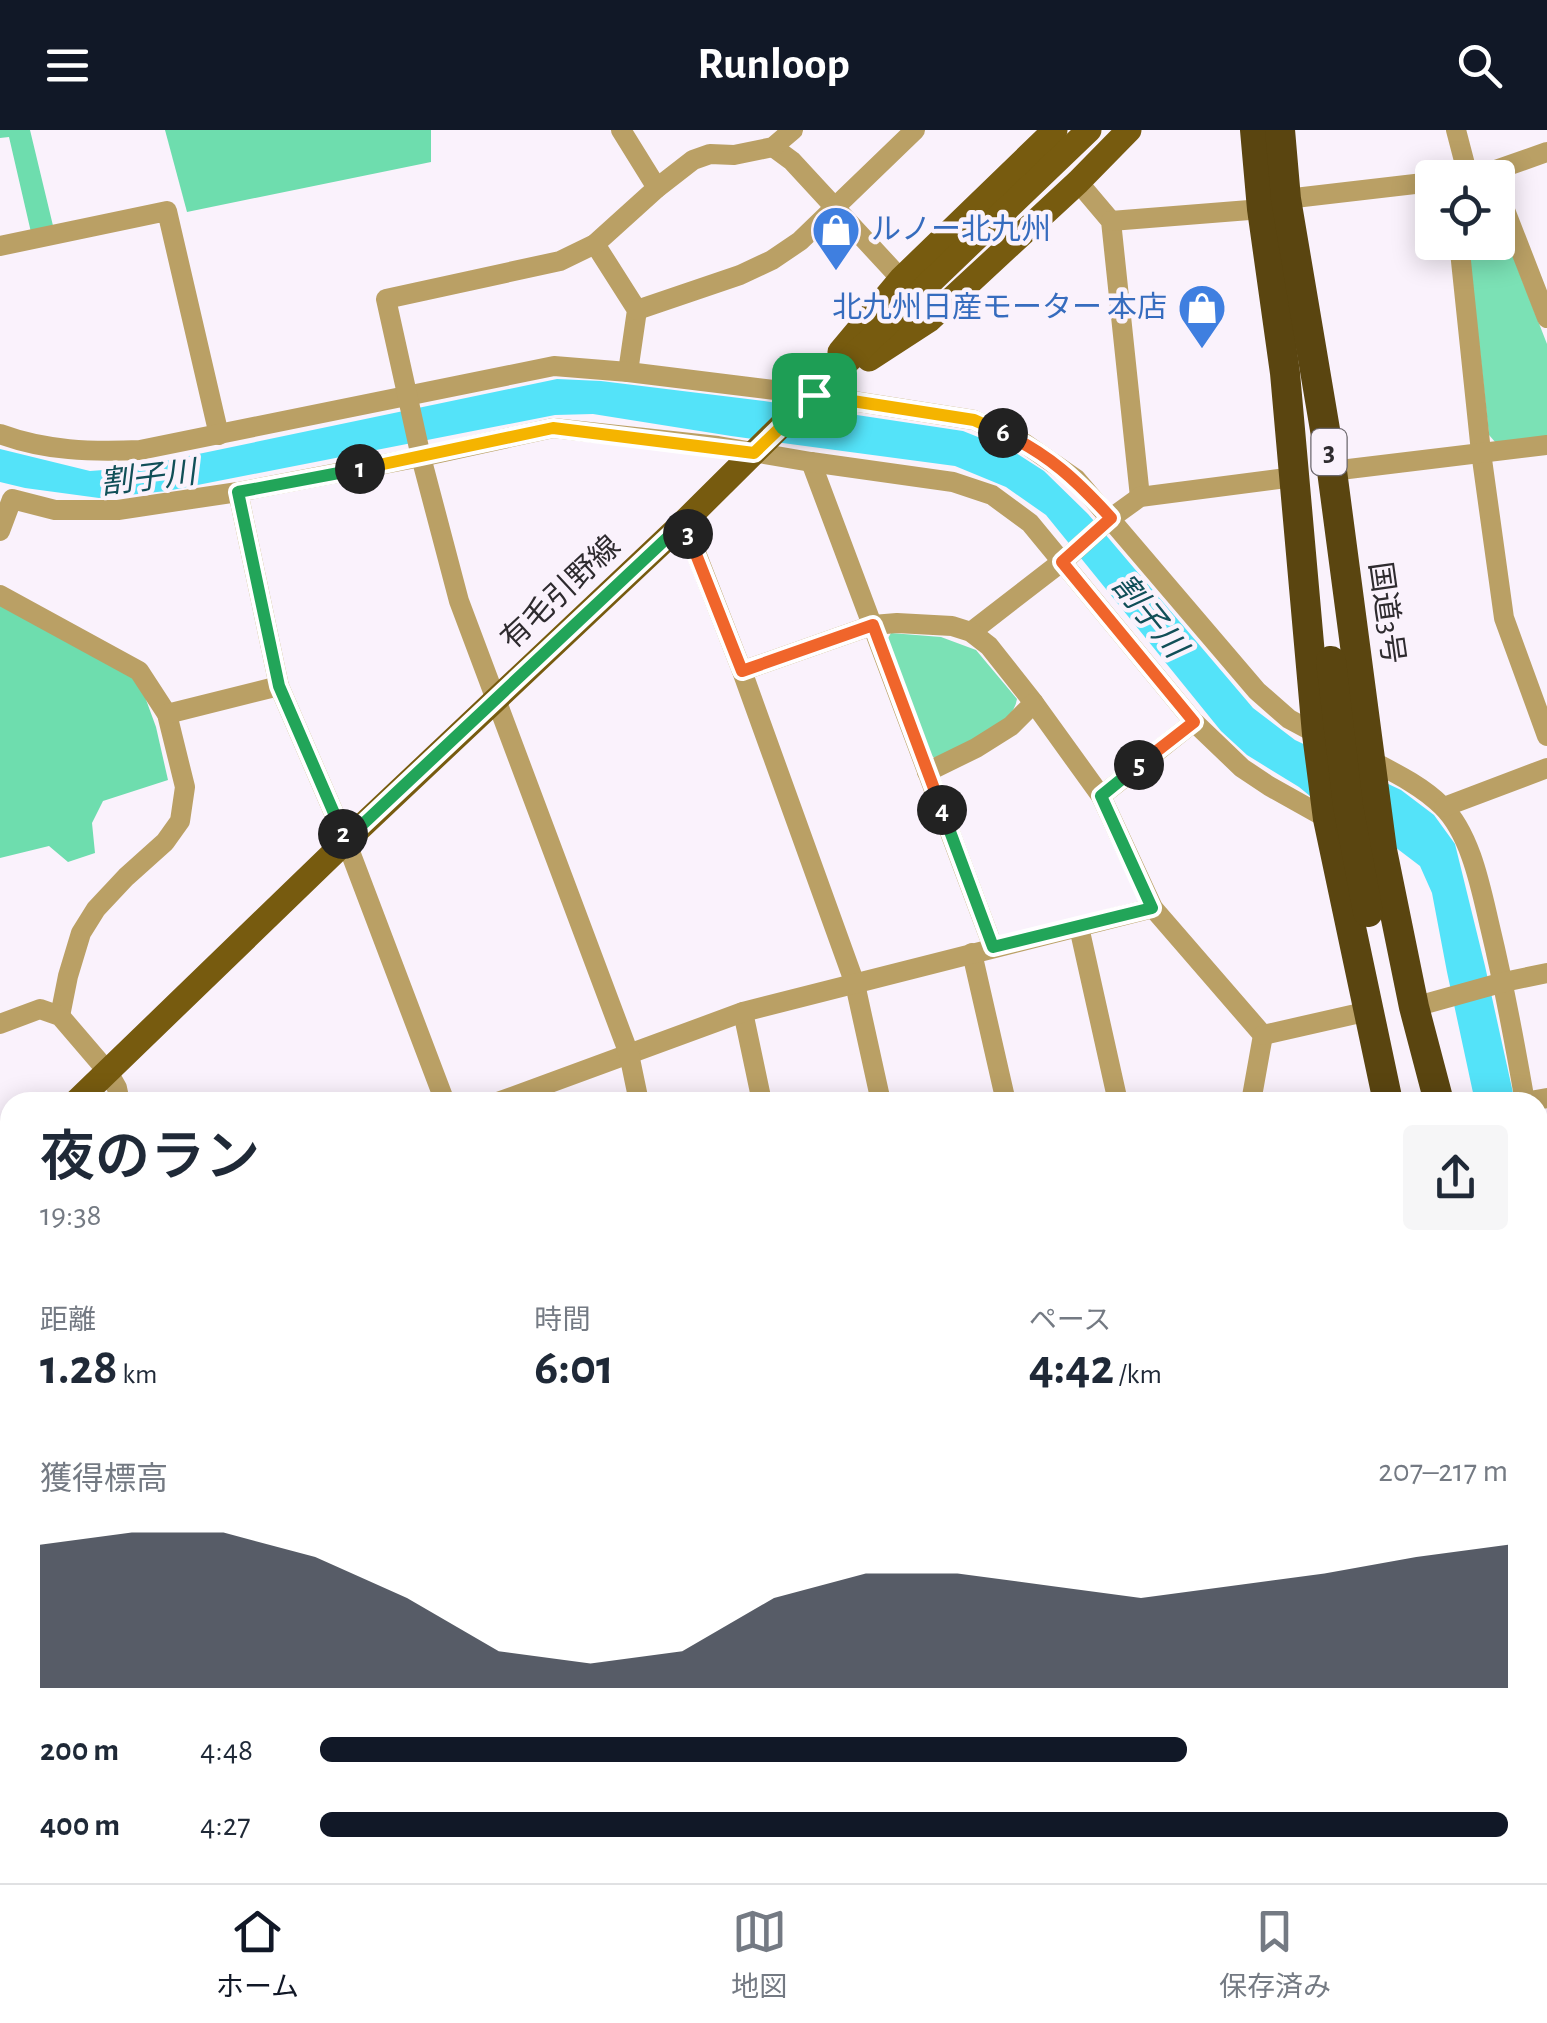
<!DOCTYPE html>
<html lang="ja">
<meta charset="utf-8">
<style>
body{margin:0;font-family:"Alegreya Sans","Noto Sans JP",sans-serif;background:#f6f6f7;color:#1f2937;height:100vh;display:flex;flex-direction:column;font-size:38px;white-space:nowrap}
*{box-sizing:border-box;margin:0}
p{font-size:32px;color:#747a83}
.icon{flex:none;width:55px;height:55px;fill:none;stroke:currentColor;stroke-width:2;stroke-linecap:round;stroke-linejoin:round}
.map{position:relative;flex:1;overflow:hidden}
.panel{position:absolute;left:0px;top:962px;width:1548px;height:792px;display:flex;flex-direction:column;background:#fff;border-radius:30px 30px 0 0;box-shadow:0 5px 25px #0003}
.panel>*{flex:none}
.fabs{position:absolute;left:1415px;top:30px;display:grid;gap:20px}
.fabs a{display:grid;place-items:center;width:100px;height:100px;border-radius:10px;background:#fff;box-shadow:0 5px 25px #0003;font-size:50px}
.pin{position:absolute;display:grid;place-items:center;width:85px;height:85px;color:#fff;margin:-42px;border-radius:20px;box-shadow:0 5px 15px #0006}
.km{position:absolute;width:50px;height:50px;margin:-25px;border-radius:50%;background:#222;color:#fff;font-size:28px;line-height:50px;text-align:center}
.round{display:grid;place-items:center;flex:none;width:105px;height:105px;border-radius:10px;background:#f6f6f7}
.head{display:flex;align-items:center;justify-content:space-between;height:170px;padding:0 40px}
h1{font-size:55px;font-weight:600;line-height:75px}
.stats{display:grid;grid-template-columns:repeat(3,1fr);gap:15px;height:170px;padding:10px 40px}
.stats div{display:grid;align-content:center}
.stats b{font-size:50px;font-weight:600}
.stats small{font-size:28px;font-weight:400}
.stats p{font-size:28px}
.chart{height:280px;padding:20px 40px}
.chart p{display:flex;justify-content:space-between}
.chart svg{width:100%;height:180px;margin-top:10px;fill:#111827;opacity:.7}
ul{padding:0 40px;list-style:none;font-size:32px}
li{display:grid;grid-template-columns:160px 120px 1fr;align-items:center;height:75px}
li i{height:25px;border-radius:12px;background:#111827}
header{display:flex;justify-content:space-between;align-items:center;height:130px;padding:0 40px;background:#111827;color:#fff;font-size:45px;font-weight:600}
.tabs{display:flex;justify-content:space-around;align-items:center;height:140px;border-top:2px solid #e0e1e3;background:#fff;font-size:28px;color:#747a83}
.tabs a{display:grid;justify-items:center;gap:5px}
.tabs .selected{color:#111827}
.map>svg:first-child{display:block}
.green{fill:#7be1b5}
.forest{fill:#6eddae}
.water{fill:#54e3f9}
.lines{fill:none;stroke-linecap:round;stroke-linejoin:round}
.river{stroke:#54e3f9;stroke-width:30}
.minor{stroke:#baa065;stroke-width:20}
.major{stroke:#775b0f;stroke-width:25}
.highway{stroke:#5a4510;stroke-width:30}
.tram{stroke:#4f4b50;stroke-width:2.5}
.highway-bridge{stroke:#5a4510;stroke-width:30}
.split-1-casing{stroke:#fff;stroke-width:20}
.split-2-casing{stroke:#fff;stroke-width:20}
.split-3-casing{stroke:#fff;stroke-width:20}
.split-4-casing{stroke:#fff;stroke-width:20}
.split-5-casing{stroke:#fff;stroke-width:20}
.split-6-casing{stroke:#fff;stroke-width:20}
.split-7-casing{stroke:#fff;stroke-width:20}
.split-1{stroke:#f5b400;stroke-width:12}
.split-2{stroke:#22a559;stroke-width:12}
.split-3{stroke:#22a559;stroke-width:12}
.split-4{stroke:#f0652b;stroke-width:12}
.split-5{stroke:#22a559;stroke-width:12}
.split-6{stroke:#f0652b;stroke-width:12}
.split-7{stroke:#f5b400;stroke-width:12}
.labels{text-anchor:middle;dominant-baseline:central;stroke-width:9;stroke-linejoin:round;paint-order:stroke}
.shield{fill:#faf2fc;stroke:#6b676c;stroke-width:2.5}
.shield-label{font-size:28px;font-weight:bold;fill:#2e2b2f}
.shop-label{font-size:30px;fill:#366cbe;stroke:#faf2fc;text-anchor:start}
.street-label{font-size:30px;fill:#2e2b2f;stroke:#faf2fc}
.water-label{font-size:32px;font-style:italic;fill:#114f58;stroke:#faf2fc}
</style>
<header><svg class="icon" aria-label="menu" viewBox="0 0 24 24"><path d="M4 6h16M4 12h16M4 18h16"/></svg>Runloop<svg class="icon" aria-label="search" viewBox="0 0 24 24"><circle cx="10" cy="10" r="6"/><path d="M15 15l6 6"/></svg></header>
<div class="map">
<svg width="1547" height="1753" viewBox="0 0 1547 1753">
<rect width="100%" height="100%" fill="#faf2fc"/>
<g class="green">
<path d="M 1498,88 L 1547,214 L 1547,306 L 1496,313 L 1489,305 L 1468,113 L 1498,112 Z"/>
<path d="M 891,503 L 941,507 L 976,520 L 1017,569 C 1013,597 962,618 938,630 L 930,625 L 887,510 Z"/>
<path d="M 305,1745 L 448,1745 L 450,1753 L 306,1753 Z"/>
<path d="M 1061,1745 L 1387,1745 L 1389,1753 L 1063,1753 Z"/>
</g>
<g class="forest">
<path d="M 0,0 L 30,0 L 55,104 L 33,111 L 9,7 L 0,8 Z"/>
<path d="M 165,0 L 431,0 L 431,32 L 187,82 Z"/>
<path d="M 0,471 L 137,545 L 156,597 L 168,650 L 103,671 L 92,693 L 95,723 L 68,732 L 49,716 L 0,728 Z"/>
</g>
<g class="water">
<path d="M 557,249 L 601,251 L 764,271 L 963,301 L 1013,321 L 1044,341 L 1088,384 L 1253,578 L 1295,610 L 1401,660 L 1434,685 L 1455,714 L 1485,836 L 1515,972 L 1475,972 L 1447,842 L 1432,763 L 1420,736 L 1395,717 L 1327,680 L 1299,657 L 1247,625 L 1221,601 L 1046,385 L 1006,357 L 955,336 L 731,306 L 593,284 L 555,285 L 167,361 L 99,368 L 25,358 L 0,352 L 0,319 L 90,341 L 131,338 Z"/>
<path d="M 1538,1040 L 1547,1062 L 1547,1152 L 1538,1131 Z"/>
</g>
<g class="lines">
<path class="river" d="M 685,1753 L 715,1745"/>
<g class="minor">
<path d="M 621,0 L 657,58"/>
<path d="M 1456,0 L 1468,46"/>
<path d="M 773,17 L 792,31 L 901,149"/>
<path d="M 1462,48 L 1490,42 L 1547,22"/>
<path d="M 1078,52 L 1111,91 L 1140,367"/>
<path d="M 1498,62 L 1547,188"/>
<path d="M 1286,69 L 1432,52"/>
<path d="M 1111,91 L 1262,79"/>
<path d="M 1459,112 L 1481,322 L 1504,488 L 1547,606"/>
<path d="M 595,114 L 637,180 L 628,242"/>
<path d="M 0,116 L 167,81 L 219,305"/>
<path d="M 637,180 L 740,145 L 772,130 L 800,111 L 915,0"/>
<path d="M 0,304 C 46,321 91,322 140,320 L 554,236 L 628,242 L 815,265 L 974,290 L 1024,313 L 1076,349 L 1257,561 L 1289,589 L 1317,604"/>
<path d="M 811,332 L 993,817"/>
<path d="M 1332,341 L 1547,315"/>
<path d="M 238,362 L 279,556 L 346,711 L 445,972"/>
<path d="M 684,392 L 742,541 L 855,854 L 881,972"/>
<path d="M 0,401 L 12,369 L 55,380 L 118,380 L 238,362 L 421,327 L 553,298 L 718,316 L 811,332 L 953,352 L 992,365 L 1030,393 L 1194,592 L 1242,638 L 1269,656 L 1328,689"/>
<path d="M 0,465 L 139,541 L 167,584 L 185,657 L 180,691 L 165,712 L 126,747 L 96,779 L 81,803 L 68,846 L 60,886"/>
<path d="M 971,502 L 1068,427 L 1111,388 L 1140,367 L 1294,347"/>
<path d="M 742,541 L 873,495 L 897,493 L 952,496 L 971,502 L 989,516 L 1034,573 L 1101,666 L 1153,778 L 1263,905 L 1251,972"/>
<path d="M 167,584 L 279,556"/>
<path d="M 1370,630 C 1395,643 1422,656 1442,676 C 1471,704 1481,759 1490,797 C 1504,855 1515,914 1525,972"/>
<path d="M 927,642 L 976,618 L 1011,596 L 1034,573"/>
<path d="M 1101,666 L 1194,592"/>
<path d="M 1444,677 L 1547,638"/>
<path d="M 1079,797 L 1118,972"/>
<path d="M 972,823 L 1006,972"/>
<path d="M 1414,877 L 1504,852 L 1547,843"/>
<path d="M 743,882 L 762,972"/>
<path d="M 0,894 L 40,879 L 60,886 L 108,942 L 117,958 L 120,972"/>
<path d="M 1263,905 L 1369,881"/>
<path d="M 498,972 L 743,882 L 1153,778"/>
<path d="M 639,972 L 629,924 L 459,471 L 421,327 L 386,169 L 560,131 L 595,114 L 657,58 L 693,30 L 710,24 L 734,25 L 773,17 L 793,0"/>
<path d="M 1525,972 L 1547,968"/>
<path d="M 1538,1015 L 1547,1038"/>
<path d="M 1538,1110 L 1547,1108"/>
<path d="M 1538,1166 L 1547,1186"/>
<path d="M 0,1249 L 10,1240"/>
<path d="M 1538,1374 L 1547,1373"/>
<path d="M 0,1439 L 10,1436"/>
<path d="M 0,1532 L 1,1538 L 10,1546"/>
<path d="M 1538,1614 L 1547,1622"/>
<path d="M 0,1697 L 10,1707"/>
<path d="M 59,1745 L 71,1753"/>
<path d="M 296,1745 L 297,1753"/>
<path d="M 460,1745 L 462,1753"/>
<path d="M 604,1745 L 606,1753"/>
<path d="M 1048,1745 L 1050,1753"/>
<path d="M 1398,1745 L 1400,1753"/>
<path d="M 8,1753 L 15,1745"/>
<path d="M 624,1753 L 649,1745"/>
<path d="M 789,1753 L 827,1745"/>
</g>
<g class="major">
<path d="M 840,222 L 901,149 L 1055,0"/>
<path d="M 869,229 L 929,190 L 1078,52 L 1129,0"/>
<path d="M 76,972 L 346,711 L 684,392 L 799,278 L 1089,0"/>
<path d="M 0,1045 L 10,1035"/>
</g>
<g class="highway">
<path d="M 1255,0 L 1262,79 L 1285,243 L 1317,604 L 1328,689 L 1388,972"/>
<path d="M 1280,0 L 1286,69 L 1332,341 L 1382,720 L 1414,877 L 1439,972"/>
<path d="M 1331,531 L 1348,676 L 1368,782"/>
<path d="M 1538,1540 L 1547,1587"/>
<path d="M 1538,1685 L 1547,1729"/>
</g>
<g class="tram">
<path d="M 0,1723 L 10,1730"/>
<path d="M 19,1745 L 31,1753"/>
</g>
<path class="highway-bridge" d="M 1538,1441 L 1547,1457"/>
</g>
<g class="lines">
<g class="split-1-casing">
<path id="split-1" d="M 360,339 L 553,298 L 754,323 L 814,265"/>
</g>
<g class="split-2-casing">
<path id="split-2" d="M 343,704 L 279,556 L 238,362 L 360,339"/>
</g>
<g class="split-3-casing">
<path id="split-3" d="M 343,704 L 346,710 L 684,392 L 688,404"/>
</g>
<g class="split-4-casing">
<path id="split-4" d="M 688,404 L 742,541 L 873,495 L 942,680"/>
</g>
<g class="split-5-casing">
<path id="split-5" d="M 942,680 L 993,817 L 1152,778 L 1101,666 L 1139,635"/>
</g>
<g class="split-6-casing">
<path id="split-6" d="M 1003,303 C 1049,324 1077,351 1111,388 L 1062,432 L 1194,592 L 1139,635"/>
</g>
<g class="split-7-casing">
<path id="split-7" d="M 814,265 L 974,290 L 1003,303"/>
</g>
<use href="#split-1" class="split-1"/>
<use href="#split-2" class="split-2"/>
<use href="#split-3" class="split-3"/>
<use href="#split-4" class="split-4"/>
<use href="#split-5" class="split-5"/>
<use href="#split-6" class="split-6"/>
<use href="#split-7" class="split-7"/>
</g>
<defs>
<g id="shop-pin" transform="scale(2.5)"><path d="M0 17L-7.5 6A9.5 9.5 0 1 1 7.5 6Z" fill="#3f7fe0" stroke="#faf2fc"/><path d="M-5-2.5h2.3a2.7 3.5 0 0 1 5.4 0H5L5.5 6h-11ZM-1.5-2.5h3a1.5 2.3 0 0 0-3 0Z" fill="#fff"/></g>
</defs>
<g fill-rule="evenodd">
<use href="#shop-pin" x="836" y="100"/>
<use href="#shop-pin" x="1202" y="178"/>
</g>
<g class="labels">
<rect class="shield" x="1311.5" y="299" width="35" height="46" rx="8"/>
<g class="shield-label">
<text x="1329" y="322">3</text>
</g>
<g class="shop-label">
<text x="871" y="100">ルノー北九州</text>
<text x="1167" y="178" text-anchor="end">北九州日産モーター 本店</text>
</g>
<g class="street-label">
<text transform="translate(561 463) rotate(-43)">有毛引野線</text>
<text transform="translate(1386 483) rotate(82)">国道3号</text>
</g>
<g class="water-label">
<text transform="translate(148 348) rotate(-7)">割子川</text>
<text transform="translate(1149 486) rotate(51)">割子川</text>
</g>
</g>
</svg>
<div class="fabs">
<a><svg class="icon" aria-label="locate" viewBox="0 0 24 24"><circle cx="12" cy="12" r="6"/><path d="M12 2v4M12 18v4M2 12h4M18 12h4"/></svg></a>
</div>
<div class="pin" style="left:814px;top:265px;background:#1e9e55"><svg class="icon" aria-label="arrive" viewBox="0 0 24 24"><path d="M6 21V4h12l-3 4 3 4H6"/></svg></div>
<b class="km" style="left:360px;top:339px">1</b>
<b class="km" style="left:343px;top:704px">2</b>
<b class="km" style="left:688px;top:404px">3</b>
<b class="km" style="left:942px;top:680px">4</b>
<b class="km" style="left:1139px;top:635px">5</b>
<b class="km" style="left:1003px;top:303px">6</b>
<section class="panel">
<div class="head"><div><h1>夜のラン</h1><p>19:38</p></div><a class="round"><svg class="icon" aria-label="share" viewBox="0 0 24 24"><path d="M12 15V3M7 8l5-5 5 5M5 13v7h14v-7"/></svg></a></div>
<div class="stats">
<div><p>距離</p><b>1.28<small> km</small></b></div>
<div><p>時間</p><b>6:01</b></div>
<div><p>ペース</p><b>4:42<small> /km</small></b></div>
</div>
<div class="chart"><p><span>獲得標高</span>207–217 m</p>
<svg viewBox="0 0 160 44" preserveAspectRatio="none"><path d="M0 44V9L10 6L20 6L30 12L40 22L50 35L60 38L70 35L80 22L90 16L100 16L110 19L120 22L130 19L140 16L150 12L160 9V44z"/></svg>
</div>
<ul>
<li><b>200 m</b>4:48<i style="width:73%"></i></li>
<li><b>400 m</b>4:27<i style="width:100%"></i></li>
</ul>
</section>
</div>
<nav class="tabs">
<a class="selected"><svg class="icon" aria-label="home" viewBox="0 0 24 24"><path d="M3 11l9-7 9 7M6 9v11h12V9"/></svg>ホーム</a>
<a><svg class="icon" aria-label="map" viewBox="0 0 24 24"><path d="M3 6l6-2 6 2 6-2v14l-6 2-6-2-6 2zM9 4v14M15 6v14"/></svg>地図</a>
<a><svg class="icon" aria-label="saved" viewBox="0 0 24 24"><path d="M7 4h10v16l-5-4-5 4z"/></svg>保存済み</a>
</nav>
